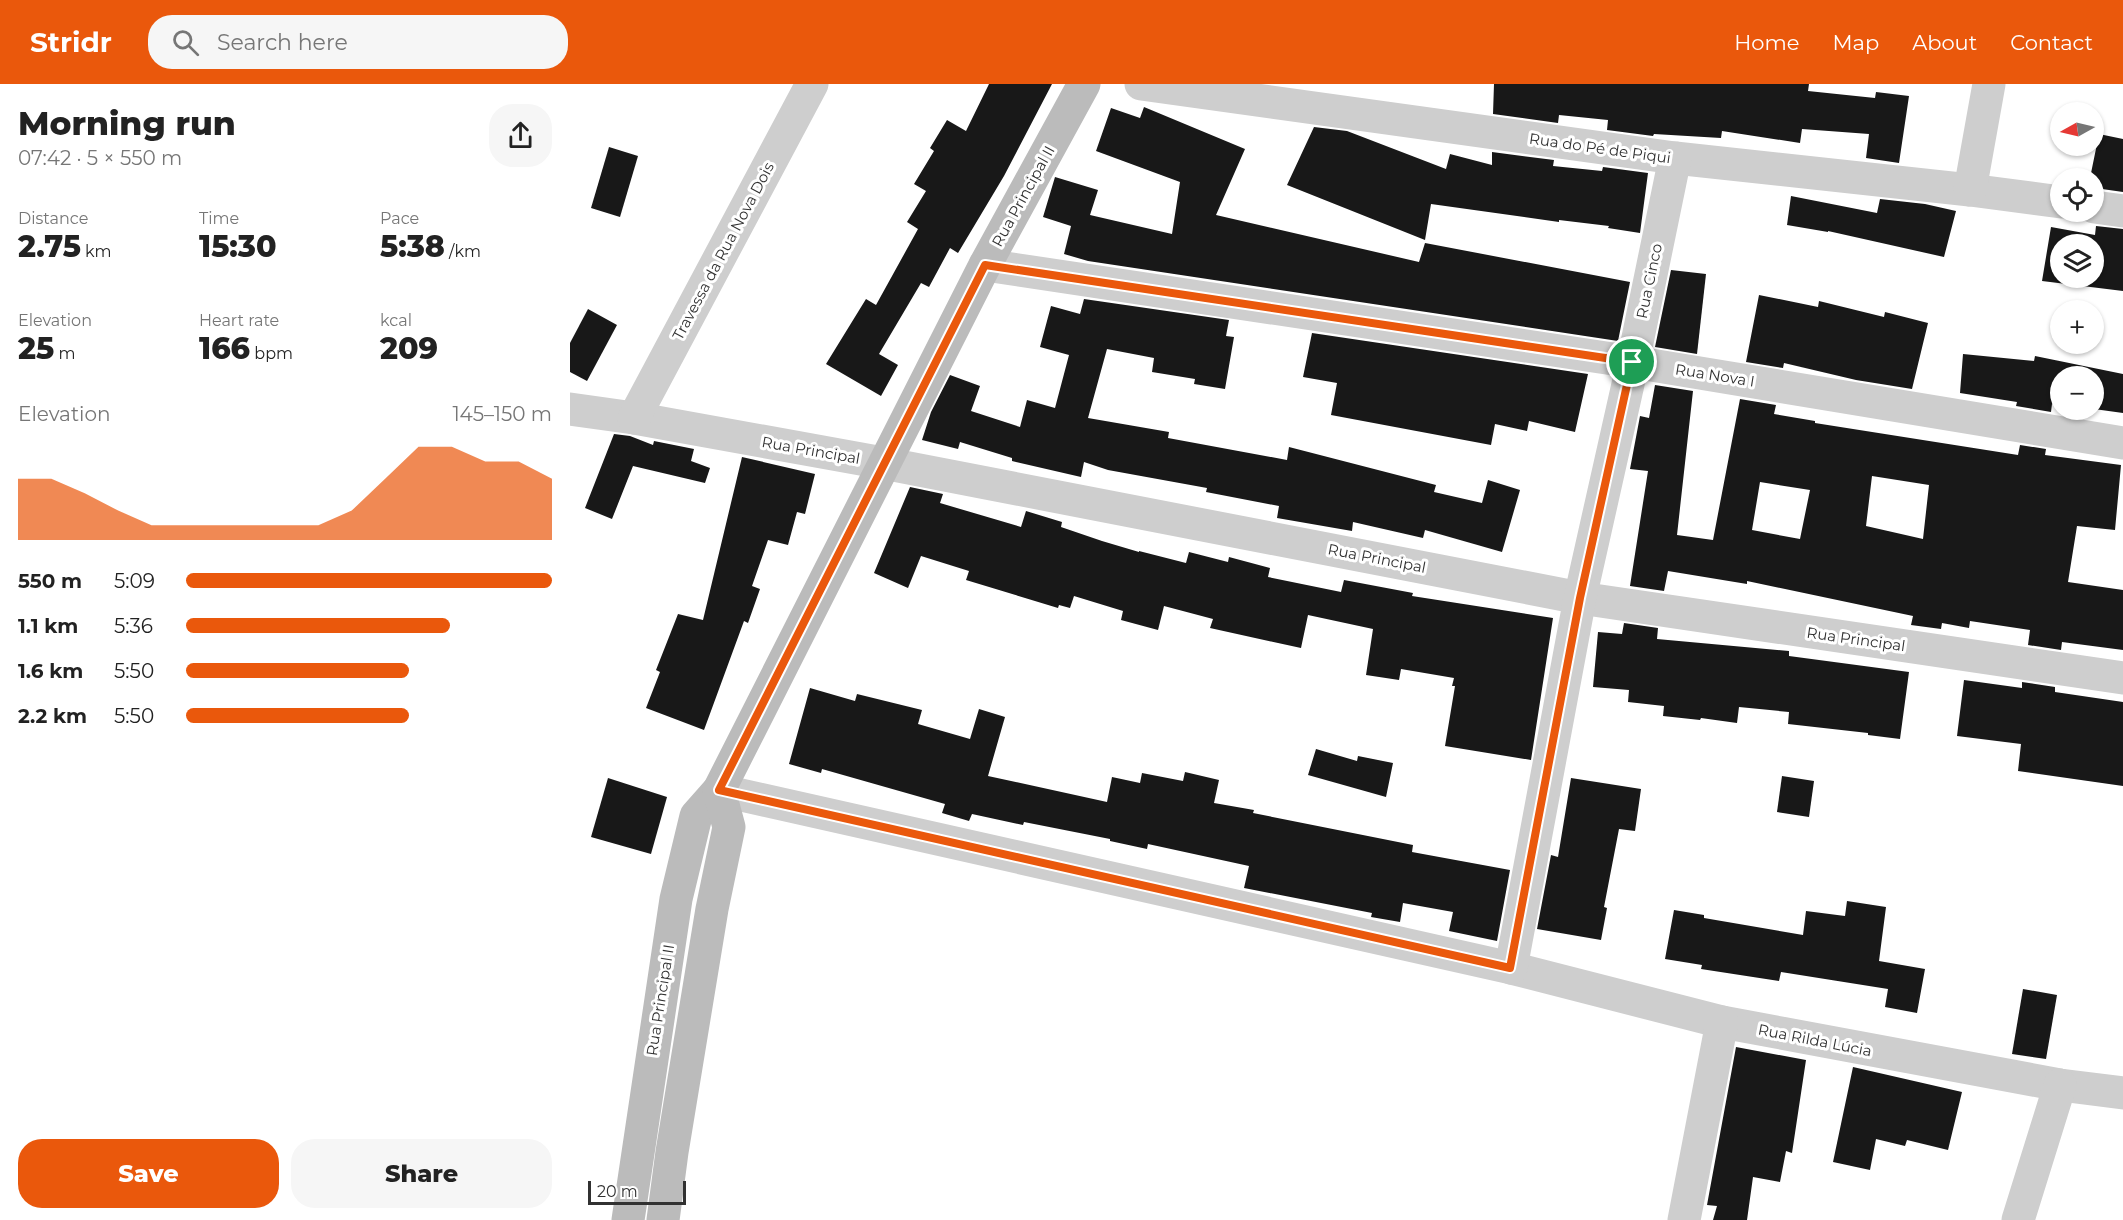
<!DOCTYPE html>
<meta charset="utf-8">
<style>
body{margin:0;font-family:Montserrat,sans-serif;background:#f6f6f6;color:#222;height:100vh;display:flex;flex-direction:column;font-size:22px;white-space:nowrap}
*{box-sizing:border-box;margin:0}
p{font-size:20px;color:#767676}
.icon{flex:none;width:33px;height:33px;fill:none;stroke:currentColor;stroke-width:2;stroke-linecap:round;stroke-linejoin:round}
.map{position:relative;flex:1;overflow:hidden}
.side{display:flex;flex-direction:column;background:#fff;width:570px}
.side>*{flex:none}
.needle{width:39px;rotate:262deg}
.buttons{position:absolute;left:1480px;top:18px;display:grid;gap:12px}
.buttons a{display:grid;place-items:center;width:54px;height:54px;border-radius:50%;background:#fff;box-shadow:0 2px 4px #0004;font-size:30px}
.scale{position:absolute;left:18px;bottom:15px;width:98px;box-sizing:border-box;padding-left:6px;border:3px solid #313131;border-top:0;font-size:16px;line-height:21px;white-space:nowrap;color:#313131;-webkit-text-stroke:4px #fff;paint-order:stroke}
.pin{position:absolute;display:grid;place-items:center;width:51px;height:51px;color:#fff;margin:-26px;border:3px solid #fff;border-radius:50%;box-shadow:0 2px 6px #0007}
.round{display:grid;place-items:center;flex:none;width:63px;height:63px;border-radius:24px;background:#f6f6f6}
.overview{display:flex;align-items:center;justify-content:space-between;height:102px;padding:0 18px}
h1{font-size:33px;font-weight:800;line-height:45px}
.metrics{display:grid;grid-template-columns:repeat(3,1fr);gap:9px;height:102px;padding:6px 18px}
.metrics div{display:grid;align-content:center}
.metrics b{font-size:30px;font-weight:800}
.metrics small{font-size:16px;font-weight:400}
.metrics p{font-size:16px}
.chart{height:168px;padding:12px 18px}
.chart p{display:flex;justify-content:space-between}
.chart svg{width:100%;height:108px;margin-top:6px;fill:#ea580c;opacity:.7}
.action{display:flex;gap:12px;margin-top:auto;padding:12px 18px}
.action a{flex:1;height:69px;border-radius:24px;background:#ea580c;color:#fff;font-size:24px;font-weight:800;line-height:69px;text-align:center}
.action a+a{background:#f6f6f6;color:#222}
ul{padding:0 18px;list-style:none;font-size:20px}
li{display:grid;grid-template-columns:96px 72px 1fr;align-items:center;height:45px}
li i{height:15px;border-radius:8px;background:#ea580c}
header{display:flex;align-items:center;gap:36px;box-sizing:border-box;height:84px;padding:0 30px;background:#ea580c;color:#fff}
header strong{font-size:28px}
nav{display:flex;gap:33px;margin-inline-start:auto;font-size:21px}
.search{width:420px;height:54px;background:#f6f6f6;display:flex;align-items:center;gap:15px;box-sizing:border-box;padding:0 21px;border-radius:24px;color:#767676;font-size:22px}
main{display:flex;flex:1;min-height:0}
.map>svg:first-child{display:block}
.building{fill:#181818;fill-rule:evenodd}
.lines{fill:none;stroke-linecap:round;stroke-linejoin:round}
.street{stroke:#cecece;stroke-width:33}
.secondary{stroke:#bbb;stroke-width:33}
.route-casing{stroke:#fff;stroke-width:12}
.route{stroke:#ea580c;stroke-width:8}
.labels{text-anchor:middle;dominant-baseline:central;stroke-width:6;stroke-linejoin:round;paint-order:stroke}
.street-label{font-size:15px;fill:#313131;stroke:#fff}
</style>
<header>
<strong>Stridr</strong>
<div class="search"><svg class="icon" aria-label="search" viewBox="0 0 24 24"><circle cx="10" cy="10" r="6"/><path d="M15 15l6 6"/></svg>Search here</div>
<nav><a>Home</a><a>Map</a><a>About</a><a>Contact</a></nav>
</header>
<main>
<section class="side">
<div class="overview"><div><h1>Morning run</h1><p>07:42 · 5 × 550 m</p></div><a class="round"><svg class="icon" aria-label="share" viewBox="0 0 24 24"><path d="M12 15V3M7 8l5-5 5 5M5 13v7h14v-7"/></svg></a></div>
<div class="metrics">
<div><p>Distance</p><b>2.75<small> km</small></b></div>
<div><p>Time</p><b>15:30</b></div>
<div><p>Pace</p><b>5:38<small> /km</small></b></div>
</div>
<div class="metrics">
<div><p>Elevation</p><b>25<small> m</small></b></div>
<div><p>Heart rate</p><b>166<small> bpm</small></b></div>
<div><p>kcal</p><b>209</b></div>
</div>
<div class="chart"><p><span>Elevation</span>145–150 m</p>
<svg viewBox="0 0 160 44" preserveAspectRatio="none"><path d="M0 44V19L10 19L20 25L30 32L40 38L50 38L60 38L70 38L80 38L90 38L100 32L110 19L120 6L130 6L140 12L150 12L160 19V44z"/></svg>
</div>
<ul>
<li><b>550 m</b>5:09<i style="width:100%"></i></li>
<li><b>1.1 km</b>5:36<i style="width:72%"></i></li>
<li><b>1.6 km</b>5:50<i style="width:61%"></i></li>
<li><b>2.2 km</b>5:50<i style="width:61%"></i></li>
</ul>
<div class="action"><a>Save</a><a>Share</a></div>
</section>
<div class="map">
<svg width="1553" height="1136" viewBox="0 0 1553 1136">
<rect width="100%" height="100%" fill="#fff"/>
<g class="building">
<path d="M 419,0 L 482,0 L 434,92 L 388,169 L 380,164 L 359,203 L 351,199 L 309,270 L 328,281 L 311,312 L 256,280 L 296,215 L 306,221 L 348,145 L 337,138 L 356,107 L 344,100 L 364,67 L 360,64 L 377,36 L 396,47 Z"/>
<path d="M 924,0 L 1239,0 L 1238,7 L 1305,14 L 1306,8 L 1339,12 L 1329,79 L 1296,74 L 1299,50 L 1232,45 L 1230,59 L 1152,47 L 1151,54 L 1084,50 L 1083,52 L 1037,46 L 1038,36 L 989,31 L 988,39 L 923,30 Z"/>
<path d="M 574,23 L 675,65 L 646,131 L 849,178 L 855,159 L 1060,198 L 1048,257 L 518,177 L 494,170 L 501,142 L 473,133 L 485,93 L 528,106 L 520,131 L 602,150 L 610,98 L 526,67 L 541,24 L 570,34 Z"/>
<path d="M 744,43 L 777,47 L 876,85 L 880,70 L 922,81 L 922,68 L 984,76 L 983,82 L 1032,87 L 1033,83 L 1078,89 L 1070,149 L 1038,144 L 1039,142 L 989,136 L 989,138 L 861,120 L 855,156 L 717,101 Z"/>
<path d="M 1529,50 L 1553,55 L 1553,108 L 1532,105 L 1532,102 L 1524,100 L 1524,94 L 1520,94 Z"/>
<path d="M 39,63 L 68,72 L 50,133 L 21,124 Z"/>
<path d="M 1221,112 L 1307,129 L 1310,115 L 1355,120 L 1386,127 L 1374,173 L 1258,147 L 1258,148 L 1217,141 Z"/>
<path d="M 1526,142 L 1553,145 L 1553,207 L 1472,197 L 1481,143 L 1525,151 ZM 1491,160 L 1524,160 L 1524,194 L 1491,194 Z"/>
<path d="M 1101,186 L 1136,190 L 1127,270 L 1085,263 Z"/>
<path d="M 1189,211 L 1248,223 L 1249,217 L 1314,233 L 1315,228 L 1358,239 L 1342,305 L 1286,296 L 1214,279 L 1213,284 L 1176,278 Z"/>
<path d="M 514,215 L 659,236 L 656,252 L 664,253 L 655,305 L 624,300 L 625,295 L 582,288 L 584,274 L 537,265 L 518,334 L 599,348 L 598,354 L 717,376 L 719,363 L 866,401 L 864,408 L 912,419 L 918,396 L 950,406 L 932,468 L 855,446 L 853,454 L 783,438 L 782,447 L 707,434 L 709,422 L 636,408 L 637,404 L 538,386 L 514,378 L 511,393 L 442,377 L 442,374 L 390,358 L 388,365 L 352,356 L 361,328 L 380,291 L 410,302 L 401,327 L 450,343 L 457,316 L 485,324 L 499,271 L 470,263 L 481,222 L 510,230 Z"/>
<path d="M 18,225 L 47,241 L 17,297 L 0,288 L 0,259 Z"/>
<path d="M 742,249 L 1018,290 L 1005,348 L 959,337 L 957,347 L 925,340 L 921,361 L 761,331 L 767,299 L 733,293 Z"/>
<path d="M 1393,270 L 1464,277 L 1465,272 L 1553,290 L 1553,329 L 1524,325 L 1524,292 L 1491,292 L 1490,322 L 1482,320 L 1481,328 L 1446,322 L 1447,318 L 1390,309 Z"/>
<path d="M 1085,301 L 1123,307 L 1107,451 L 1143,456 L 1170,315 L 1206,321 L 1204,330 L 1245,337 L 1245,339 L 1448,371 L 1450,361 L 1476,365 L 1475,371 L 1551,381 L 1545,446 L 1507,442 L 1498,498 L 1553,506 L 1553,566 L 1492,558 L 1491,566 L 1458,561 L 1460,546 L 1400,537 L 1399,544 L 1372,539 L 1371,545 L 1341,541 L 1343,532 L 1177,497 L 1177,500 L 1098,487 L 1094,507 L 1060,502 L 1078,387 L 1060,385 L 1070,332 L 1079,334 ZM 1302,392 L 1359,401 L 1353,455 L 1296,442 ZM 1190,398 L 1240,406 L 1230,455 L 1182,446 Z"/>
<path d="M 44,350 L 60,352 L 83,361 L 84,357 L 124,365 L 121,377 L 140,384 L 135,399 L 63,382 L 42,435 L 15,424 Z"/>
<path d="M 172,373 L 245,390 L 235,430 L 227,428 L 218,461 L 198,456 L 182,502 L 190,505 L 178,539 L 174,537 L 134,646 L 76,624 L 90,588 L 86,586 L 108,530 L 133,536 Z"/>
<path d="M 340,403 L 373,410 L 370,419 L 451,443 L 456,427 L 492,438 L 491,443 L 532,457 L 569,468 L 569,467 L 616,479 L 619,468 L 658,478 L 659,473 L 700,484 L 698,493 L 771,508 L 774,496 L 843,509 L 842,512 L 983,534 L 961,676 L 875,662 L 885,602 L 882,602 L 884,594 L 831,585 L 829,596 L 796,591 L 803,545 L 738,531 L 731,564 L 640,544 L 643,535 L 594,522 L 588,546 L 551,536 L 553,527 L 504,512 L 500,524 L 489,521 L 488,524 L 396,496 L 399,487 L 351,472 L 338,504 L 304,489 Z"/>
<path d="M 1054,539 L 1088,544 L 1087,555 L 1219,567 L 1219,572 L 1339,588 L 1330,655 L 1298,651 L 1298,649 L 1218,640 L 1219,628 L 1169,623 L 1167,639 L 1131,634 L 1130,636 L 1093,632 L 1094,622 L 1058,618 L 1059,606 L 1023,603 L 1028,548 L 1052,550 Z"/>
<path d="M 1394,596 L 1452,604 L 1452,598 L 1485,603 L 1485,608 L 1553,618 L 1553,702 L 1448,687 L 1451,660 L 1387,652 Z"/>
<path d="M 240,604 L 285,617 L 287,610 L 352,626 L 348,640 L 400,655 L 409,625 L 435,633 L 418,692 L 537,718 L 542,693 L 570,699 L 572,689 L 613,697 L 615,688 L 649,696 L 644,719 L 684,726 L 683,729 L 843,761 L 842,768 L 940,786 L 927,857 L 879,847 L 883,828 L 833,819 L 830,838 L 801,833 L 802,829 L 674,804 L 679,782 L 578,760 L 577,765 L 540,757 L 540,755 L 454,738 L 453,741 L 402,730 L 399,737 L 372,729 L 375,720 L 252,685 L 251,689 L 219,680 Z"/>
<path d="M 746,665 L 787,677 L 788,672 L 823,679 L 816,713 L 738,691 Z"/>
<path d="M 1212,692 L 1244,697 L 1239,733 L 1207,728 Z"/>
<path d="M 38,694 L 97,713 L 81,770 L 21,753 Z"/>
<path d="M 1001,694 L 1071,705 L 1065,747 L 1049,745 L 1034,823 L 1037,824 L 1031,856 L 967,845 L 981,771 L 988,773 Z"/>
<path d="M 1277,817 L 1316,823 L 1309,877 L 1355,885 L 1347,929 L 1315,923 L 1318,905 L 1211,888 L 1209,897 L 1131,885 L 1132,881 L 1095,875 L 1104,826 L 1134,831 L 1134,834 L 1233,851 L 1236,827 L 1275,832 Z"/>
<path d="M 1453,905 L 1487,911 L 1476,975 L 1442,970 Z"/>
<path d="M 1166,963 L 1236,976 L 1222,1069 L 1216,1067 L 1210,1098 L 1183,1093 L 1177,1136 L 1143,1136 L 1147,1122 L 1137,1121 Z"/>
<path d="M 1283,983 L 1392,1008 L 1378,1066 L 1337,1056 L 1335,1062 L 1306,1055 L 1300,1086 L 1263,1078 Z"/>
</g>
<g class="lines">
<g class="street">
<path d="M 571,0 L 1105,74 L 1400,106 L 1491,118"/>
<path d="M 1400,106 L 1419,0"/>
<path d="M 1524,123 L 1553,127"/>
<path d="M 415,181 L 1063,278 L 1553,359"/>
<path d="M 0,325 L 64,334 L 313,379 L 1010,514 L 1553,594"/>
<path d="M 64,334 L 242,0"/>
<path d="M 149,706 L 941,884 L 1152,938 L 1490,1001 L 1553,1009"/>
<path d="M 941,884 L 1010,514 L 1063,278 L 1105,74"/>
<path d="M 1114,1136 L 1152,938"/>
<path d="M 1448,1136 L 1490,1001"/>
</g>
<g class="secondary">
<path d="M 58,1136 L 106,815 L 126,732 L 149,706 L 415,181 L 514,0"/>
<path d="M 93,1136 L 102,1068 L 142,825 L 159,743 L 149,706"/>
</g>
</g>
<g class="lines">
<g class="route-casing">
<path id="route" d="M 415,181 L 1062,278 L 1010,514 L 940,884 L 149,706 Z"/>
</g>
<use href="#route" class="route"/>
</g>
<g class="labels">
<g class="street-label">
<text transform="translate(1030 64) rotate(8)">Rua do Pé de Piqui</text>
<text transform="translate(453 112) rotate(-61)">Rua Principal II</text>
<text transform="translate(153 167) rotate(-62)">Travessa da Rua Nova Dois</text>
<text transform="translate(1079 197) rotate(-78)">Rua Cinco</text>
<text transform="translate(1145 291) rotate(9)">Rua Nova I</text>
<text transform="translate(241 366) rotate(10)">Rua Principal</text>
<text transform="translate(807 474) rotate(11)">Rua Principal</text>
<text transform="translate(1286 555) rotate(8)">Rua Principal</text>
<text transform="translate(90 916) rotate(-81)">Rua Principal II</text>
<text transform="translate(1245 956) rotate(11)">Rua Rilda Lúcia</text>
</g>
</g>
</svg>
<div class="buttons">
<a><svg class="needle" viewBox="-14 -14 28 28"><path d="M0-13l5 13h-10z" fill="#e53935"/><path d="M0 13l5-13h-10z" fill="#767676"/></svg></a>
<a><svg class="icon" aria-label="locate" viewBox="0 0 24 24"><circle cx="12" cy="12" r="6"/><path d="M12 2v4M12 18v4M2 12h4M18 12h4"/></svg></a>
<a><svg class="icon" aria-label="layers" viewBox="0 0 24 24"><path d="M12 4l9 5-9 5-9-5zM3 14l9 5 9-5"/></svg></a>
<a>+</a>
<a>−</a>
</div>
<div class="scale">20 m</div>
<div class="pin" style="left:1062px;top:278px;background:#1e9e55"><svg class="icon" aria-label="arrive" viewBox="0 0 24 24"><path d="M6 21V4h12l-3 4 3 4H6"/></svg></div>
</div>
</main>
